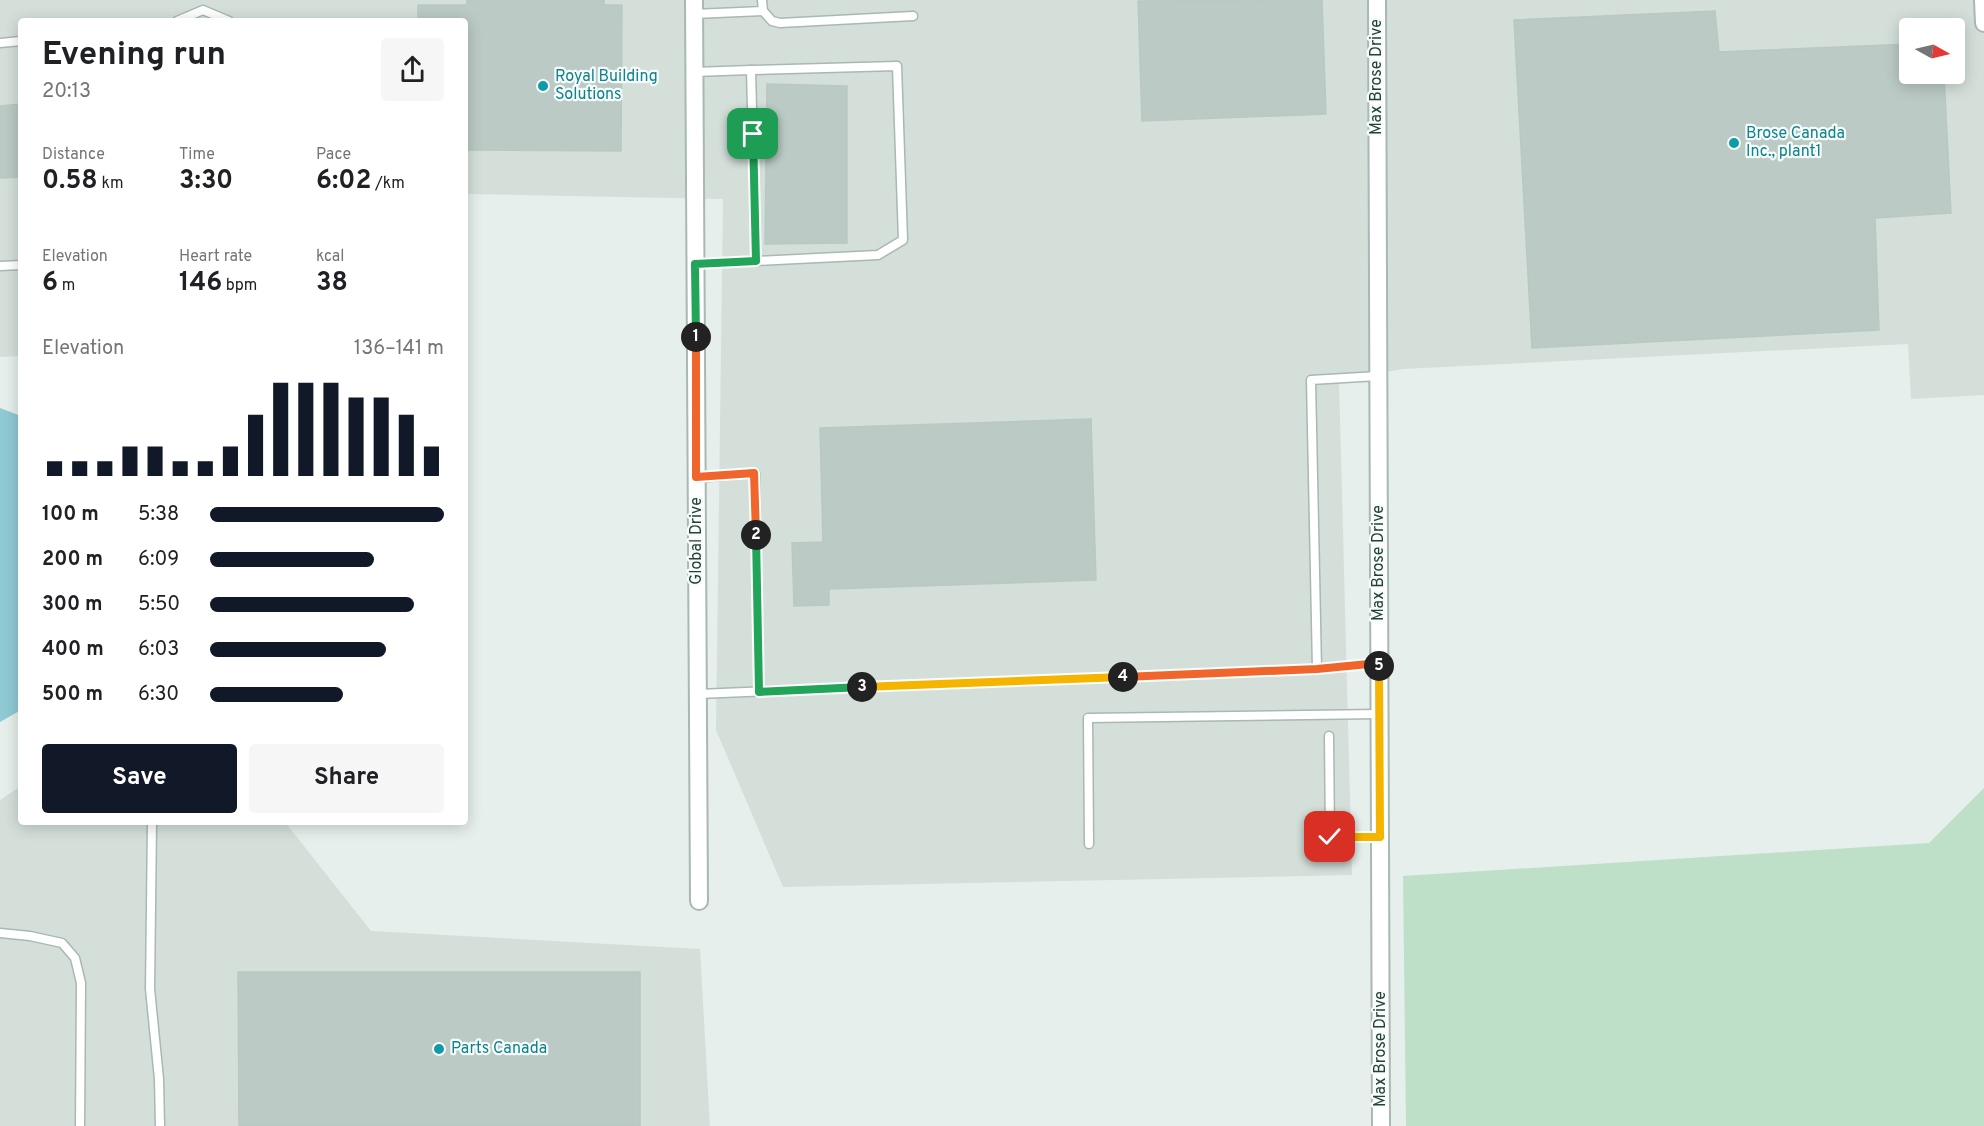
<!DOCTYPE html>
<meta charset="utf-8">
<style>
body{margin:0;font-family:Overpass,sans-serif;background:#f6f6f6;color:#202124;height:100vh;display:flex;flex-direction:column;font-size:22px;white-space:nowrap}
*{box-sizing:border-box;margin:0}
p{font-size:20px;color:#757577}
.icon{flex:none;width:33px;height:33px;fill:none;stroke:currentColor;stroke-width:2;stroke-linecap:round;stroke-linejoin:round}
.map{position:relative;flex:1;overflow:hidden}
.details{position:absolute;left:18px;top:18px;width:450px;height:807px;display:flex;flex-direction:column;background:#fff;border-radius:6px;box-shadow:0 3px 15px #0003}
.details>*{flex:none}
.needle{width:39px;rotate:98deg}
.buttons{position:absolute;left:1899px;top:18px;display:grid;gap:12px}
.buttons a{display:grid;place-items:center;width:66px;height:66px;border-radius:6px;background:#fff;box-shadow:0 3px 15px #0003;font-size:30px}
.pin{position:absolute;display:grid;place-items:center;width:51px;height:51px;color:#fff;margin:-26px;border-radius:12px;box-shadow:0 3px 9px #0006}
.km{position:absolute;width:30px;height:30px;margin:-15px;border-radius:50%;background:#222;color:#fff;font-size:16px;line-height:30px;text-align:center}
.round{display:grid;place-items:center;flex:none;width:63px;height:63px;border-radius:6px;background:#f6f6f6}
.overview{display:flex;align-items:center;justify-content:space-between;height:102px;padding:0 24px}
h1{font-size:33px;font-weight:700;line-height:45px}
.figures{display:grid;grid-template-columns:repeat(3,1fr);gap:9px;height:102px;padding:6px 24px}
.figures div{display:grid;align-content:center}
.figures b{font-size:26px;font-weight:700}
.figures small{font-size:16px;font-weight:400}
.figures p{font-size:16px}
.chart{height:168px;padding:12px 24px}
.chart p{display:flex;justify-content:space-between}
.chart svg{width:100%;height:108px;margin-top:6px;stroke:#111827;stroke-width:6}
.cta{display:flex;gap:12px;margin-top:auto;padding:12px 24px}
.cta a{flex:1;height:69px;border-radius:6px;background:#111827;color:#fff;font-size:24px;font-weight:700;line-height:69px;text-align:center}
.cta a+a{background:#f6f6f6;color:#202124}
ul{padding:0 24px;list-style:none;font-size:20px}
li{display:grid;grid-template-columns:96px 72px 1fr;align-items:center;height:45px}
li i{height:15px;border-radius:8px;background:#111827}
.map>svg:first-child{display:block}
.built{fill:#d4dfda;fill-rule:evenodd}
.green{fill:#bfe0c8}
.water{fill:#8ec9d4}
.building{fill:#bbcac4;stroke:#b8c9c2;stroke-width:1.5}
.lines{fill:none;stroke-linecap:round;stroke-linejoin:round}
.lane-casing{stroke:#a8b8b2;stroke-width:11}
.street-casing{stroke:#a8b8b2;stroke-width:20}
.lane{stroke:#fff;stroke-width:8}
.street{stroke:#fff;stroke-width:16}
.split-1-casing{stroke:#fff;stroke-width:12}
.split-2-casing{stroke:#fff;stroke-width:12}
.split-3-casing{stroke:#fff;stroke-width:12}
.split-4-casing{stroke:#fff;stroke-width:12}
.split-5-casing{stroke:#fff;stroke-width:12}
.split-6-casing{stroke:#fff;stroke-width:12}
.split-1{stroke:#22a559;stroke-width:8}
.split-2{stroke:#f0652b;stroke-width:8}
.split-3{stroke:#22a559;stroke-width:8}
.split-4{stroke:#f5b400;stroke-width:8}
.split-5{stroke:#f0652b;stroke-width:8}
.split-6{stroke:#f5b400;stroke-width:8}
.culture-dot{fill:#0f9aa8;stroke:#f7fbf9;stroke-width:2}
.labels{text-anchor:middle;dominant-baseline:central;stroke-width:4.5;stroke-linejoin:round;paint-order:stroke}
.culture-label{font-size:16px;fill:#0d838f;stroke:#f7fbf9;text-anchor:start}
.street-label{font-size:16px;fill:#24423a;stroke:#f7fbf9}
</style>
<div class="map">
<svg width="1984" height="1126" viewBox="0 0 1984 1126">
<rect width="100%" height="100%" fill="#e6efeb"/>
<g class="built">
<path d="M 0,0 L 1984,0 L 1984,395 L 1911,399 L 1908,344 L 1403,369 L 1339,380 L 1352,875 L 783,887 L 716,730 L 723,199 L 465,194 L 465,21 L 21,21 L 21,356 L 0,357 ZM 1910,28 L 1954,28 L 1954,74 L 1910,74 Z"/>
<path d="M 21,786 L 21,822 L 285,822 L 371,931 L 700,949 L 710,1126 L 0,1126 L 0,800 Z"/>
</g>
<path class="green" d="M 1984,788 L 1984,1126 L 1406,1126 L 1403,876 L 1929,843 Z"/>
<path class="water" d="M 0,408 L 21,416 L 21,710 L 0,722 Z"/>
<g class="building">
<path d="M 467,0 L 604,0 L 604,5 L 622,5 L 621,151 L 465,150 L 465,21 L 418,21 L 418,5 L 467,5 Z"/>
<path d="M 1322,0 L 1326,114 L 1142,121 L 1138,1 Z"/>
<path d="M 1715,11 L 1719,52 L 1910,44 L 1910,74 L 1944,74 L 1951,213 L 1875,218 L 1879,330 L 1532,348 L 1514,20 Z"/>
<path d="M 767,84 L 847,86 L 847,243 L 765,244 Z"/>
<path d="M 21,104 L 21,177 L 0,178 L 0,106 Z"/>
<path d="M 1091,419 L 1096,580 L 829,589 L 829,605 L 794,606 L 792,543 L 823,542 L 820,428 Z"/>
<path d="M 238,972 L 640,972 L 640,1126 L 239,1126 Z"/>
</g>
<g class="lines">
<g class="lane-casing">
<g id="lane">
<path d="M 763,11 L 772,21 L 780,23 L 913,16"/>
<path d="M 694,14 L 763,11 L 762,0"/>
<path d="M 177,21 L 203,10 L 229,21"/>
<path d="M 0,43 L 21,41"/>
<path d="M 751,70 L 897,66 L 903,240 L 878,255 L 756,261"/>
<path d="M 694,72 L 751,70 L 756,261 L 695,264"/>
<path d="M 0,266 L 21,265"/>
<path d="M 696,478 L 755,473 L 759,692"/>
<path d="M 1317,669 L 1379,663"/>
<path d="M 698,694 L 1317,669 L 1311,380 L 1378,376"/>
<path d="M 1329,736 L 1330,837 L 1380,837"/>
<path d="M 152,822 L 150,989 L 159,1079 L 160,1126"/>
<path d="M 1089,844 L 1088,718 L 1379,714"/>
<path d="M 0,933 L 30,936 L 62,943 L 75,958 L 81,983 L 80,1126"/>
</g>
</g>
<g class="street-casing">
<g id="street">
<path d="M 694,0 L 699,901"/>
<path d="M 1377,0 L 1381,1126"/>
<path d="M 1983,0 L 1984,23"/>
</g>
</g>
<use href="#lane" class="lane"/>
<use href="#street" class="street"/>
</g>
<g class="lines">
<g class="split-1-casing">
<path id="split-1" d="M 696,337 L 695,264 L 756,261 L 753,134"/>
</g>
<g class="split-2-casing">
<path id="split-2" d="M 696,337 L 696,477 L 754,473 L 756,535"/>
</g>
<g class="split-3-casing">
<path id="split-3" d="M 756,535 L 759,692 L 862,687"/>
</g>
<g class="split-4-casing">
<path id="split-4" d="M 862,687 L 1123,677"/>
</g>
<g class="split-5-casing">
<path id="split-5" d="M 1123,677 L 1317,669 L 1379,663 L 1379,666"/>
</g>
<g class="split-6-casing">
<path id="split-6" d="M 1330,837 L 1380,837 L 1379,666"/>
</g>
<use href="#split-1" class="split-1"/>
<use href="#split-2" class="split-2"/>
<use href="#split-3" class="split-3"/>
<use href="#split-4" class="split-4"/>
<use href="#split-5" class="split-5"/>
<use href="#split-6" class="split-6"/>
</g>
<g class="culture-dot">
<circle cx="543" cy="86" r="6"/>
<circle cx="1734" cy="143" r="6"/>
<circle cx="439" cy="1049" r="6"/>
</g>
<g class="labels">
<g class="culture-label">
<text x="555" y="77">Royal Building<tspan x="555" dy="18">Solutions</tspan></text>
<text x="1746" y="134">Brose Canada<tspan x="1746" dy="18">Inc., plant1</tspan></text>
<text x="451" y="1049">Parts Canada</text>
</g>
<g class="street-label">
<text transform="translate(1377 77) rotate(-90)">Max Brose Drive</text>
<text transform="translate(697 541) rotate(-90)">Global Drive</text>
<text transform="translate(1379 563) rotate(-90)">Max Brose Drive</text>
<text transform="translate(1381 1049) rotate(-90)">Max Brose Drive</text>
</g>
</g>
</svg>
<div class="buttons">
<a><svg class="needle" viewBox="-14 -14 28 28"><path d="M0-13l5 13h-10z" fill="#e53935"/><path d="M0 13l5-13h-10z" fill="#757577"/></svg></a>
</div>
<div class="pin" style="left:753px;top:134px;background:#1e9e55"><svg class="icon" aria-label="arrive" viewBox="0 0 24 24"><path d="M6 21V4h12l-3 4 3 4H6"/></svg></div>
<div class="pin" style="left:1330px;top:837px;background:#d93025"><svg class="icon" aria-label="check" viewBox="0 0 24 24"><path d="M5 12l5 5 9-10"/></svg></div>
<b class="km" style="left:696px;top:337px">1</b>
<b class="km" style="left:756px;top:535px">2</b>
<b class="km" style="left:862px;top:687px">3</b>
<b class="km" style="left:1123px;top:677px">4</b>
<b class="km" style="left:1379px;top:666px">5</b>
<section class="details">
<div class="overview"><div><h1>Evening run</h1><p>20:13</p></div><a class="round"><svg class="icon" aria-label="share" viewBox="0 0 24 24"><path d="M12 15V3M7 8l5-5 5 5M5 13v7h14v-7"/></svg></a></div>
<div class="figures">
<div><p>Distance</p><b>0.58<small> km</small></b></div>
<div><p>Time</p><b>3:30</b></div>
<div><p>Pace</p><b>6:02<small> /km</small></b></div>
</div>
<div class="figures">
<div><p>Elevation</p><b>6<small> m</small></b></div>
<div><p>Heart rate</p><b>146<small> bpm</small></b></div>
<div><p>kcal</p><b>38</b></div>
</div>
<div class="chart"><p><span>Elevation</span>136–141 m</p>
<svg viewBox="0 0 160 44" preserveAspectRatio="none"><path d="M5 44V38M15 44V38M25 44V38M35 44V32M45 44V32M55 44V38M65 44V38M75 44V32M85 44V19M95 44V6M105 44V6M115 44V6M125 44V12M135 44V12M145 44V19M155 44V32"/></svg>
</div>
<ul>
<li><b>100 m</b>5:38<i style="width:100%"></i></li>
<li><b>200 m</b>6:09<i style="width:70%"></i></li>
<li><b>300 m</b>5:50<i style="width:87%"></i></li>
<li><b>400 m</b>6:03<i style="width:75%"></i></li>
<li><b>500 m</b>6:30<i style="width:57%"></i></li>
</ul>
<div class="cta"><a>Save</a><a>Share</a></div>
</section>
</div>
